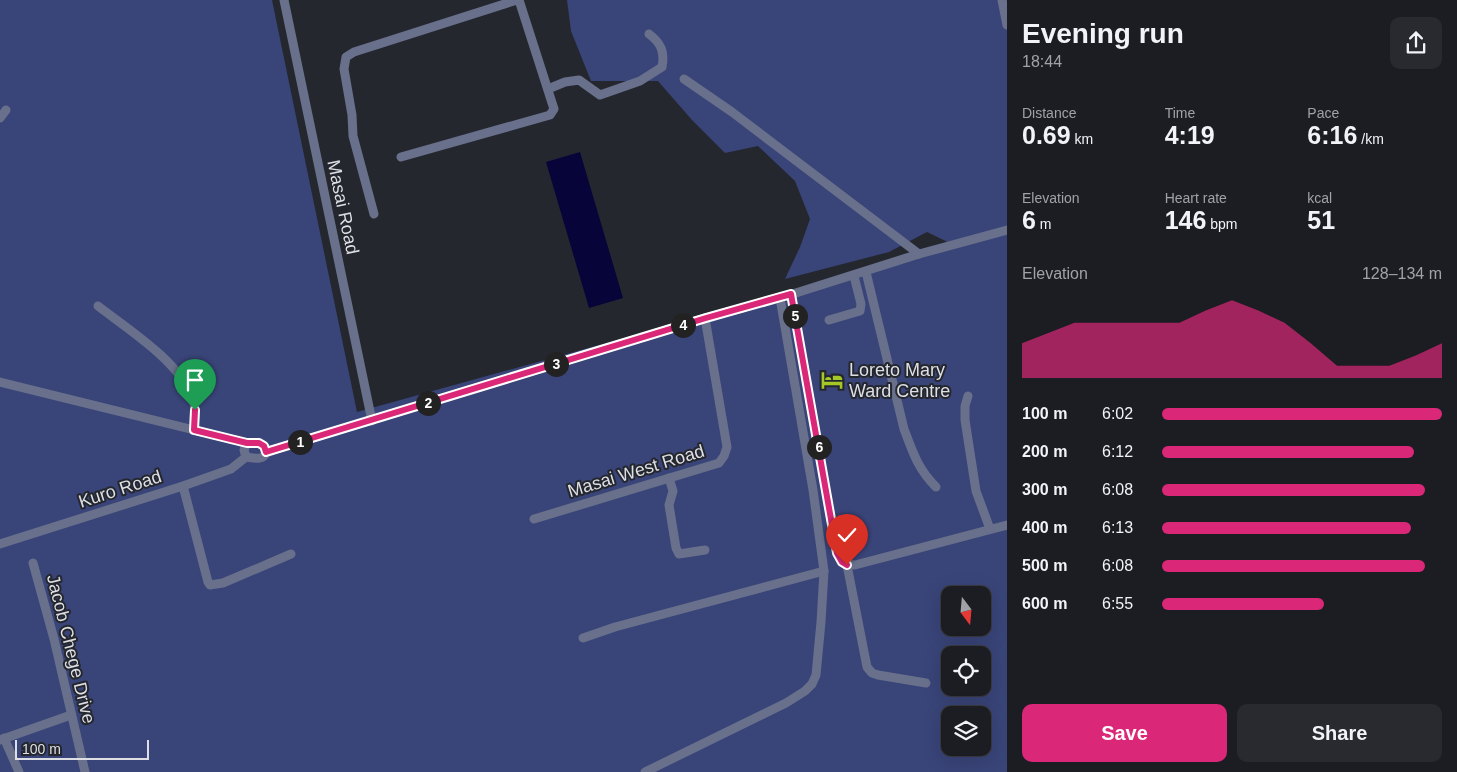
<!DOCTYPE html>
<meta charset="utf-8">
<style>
body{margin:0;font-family:Helvetica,sans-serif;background:#292a30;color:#f1f3f6;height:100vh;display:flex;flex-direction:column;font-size:19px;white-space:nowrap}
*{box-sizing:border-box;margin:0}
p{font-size:16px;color:#a0a2a6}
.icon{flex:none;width:28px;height:28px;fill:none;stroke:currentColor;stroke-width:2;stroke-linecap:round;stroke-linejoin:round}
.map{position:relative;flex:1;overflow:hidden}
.details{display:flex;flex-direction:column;background:#1c1d23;width:450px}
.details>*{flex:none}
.needle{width:32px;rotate:164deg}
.fabs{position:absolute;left:941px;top:586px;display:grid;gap:10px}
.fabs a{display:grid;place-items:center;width:50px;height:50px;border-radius:10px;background:#1c1d23;box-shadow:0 5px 20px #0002,0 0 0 1px #3a3b41;font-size:25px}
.scale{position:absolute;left:15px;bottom:12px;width:134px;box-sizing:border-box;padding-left:5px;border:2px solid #dddfe4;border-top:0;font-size:14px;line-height:18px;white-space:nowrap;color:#dddfe4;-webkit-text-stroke:4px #25272f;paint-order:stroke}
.pin{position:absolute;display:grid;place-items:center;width:42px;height:42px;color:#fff;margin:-51px -21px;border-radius:50% 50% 50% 0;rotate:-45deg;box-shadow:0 0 5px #0007}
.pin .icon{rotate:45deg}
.km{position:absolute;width:25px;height:25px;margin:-12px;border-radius:50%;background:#222;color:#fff;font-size:14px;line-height:25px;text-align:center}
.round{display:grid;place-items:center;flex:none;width:52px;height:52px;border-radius:10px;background:#292a30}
.summary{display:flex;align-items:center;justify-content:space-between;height:85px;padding:0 15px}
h1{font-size:28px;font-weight:600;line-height:38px}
.metrics{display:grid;grid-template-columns:repeat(3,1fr);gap:8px;height:85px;padding:5px 15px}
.metrics div{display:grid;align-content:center}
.metrics b{font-size:25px;font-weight:600}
.metrics small{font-size:14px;font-weight:400}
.metrics p{font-size:14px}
.chart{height:140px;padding:10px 15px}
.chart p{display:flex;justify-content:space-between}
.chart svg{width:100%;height:90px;margin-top:5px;fill:#db2777;opacity:.7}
.button{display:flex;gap:10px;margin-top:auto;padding:10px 15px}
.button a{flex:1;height:58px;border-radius:10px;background:#db2777;color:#fff;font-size:20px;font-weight:600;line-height:58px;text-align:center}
.button a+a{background:#292a30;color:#f1f3f6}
ul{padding:0 15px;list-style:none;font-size:16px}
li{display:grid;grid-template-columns:80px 60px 1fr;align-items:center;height:38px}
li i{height:12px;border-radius:6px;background:#db2777}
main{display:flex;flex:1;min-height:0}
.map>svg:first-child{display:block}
.green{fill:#394478;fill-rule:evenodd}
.water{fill:#070439}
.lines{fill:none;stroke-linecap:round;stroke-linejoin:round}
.minor{stroke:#68708b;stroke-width:9}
.route-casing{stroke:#fff;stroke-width:10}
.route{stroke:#db2777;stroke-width:6}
.labels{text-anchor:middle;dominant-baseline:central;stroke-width:4;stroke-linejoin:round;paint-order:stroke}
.street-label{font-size:18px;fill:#dddfe4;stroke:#25272f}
.poi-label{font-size:18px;fill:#dddfe4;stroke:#25272f;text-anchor:start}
</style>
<main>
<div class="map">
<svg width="1007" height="772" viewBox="0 0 1007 772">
<rect width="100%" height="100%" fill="#25272f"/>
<path class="green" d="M 0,0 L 272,0 L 357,412 L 956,246 L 927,232 L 889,252 L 785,279 L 800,247 L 810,219 L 795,181 L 758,146 L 725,153 L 692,120 L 658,81 L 591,81 L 571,31 L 567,0 L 1007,0 L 1007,772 L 0,772 ZM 950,595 L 982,595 L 982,628 L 950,628 ZM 950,655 L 982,655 L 982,688 L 950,688 ZM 950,715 L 982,715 L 982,748 L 950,748 Z"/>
<path class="water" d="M 580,152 L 623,298 L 589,308 L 546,162 Z"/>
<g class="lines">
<g class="minor">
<path d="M 284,0 L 372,421"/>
<path d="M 1002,0 L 1007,25"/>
<path d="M 684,79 L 732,112 L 919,254"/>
<path d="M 548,89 L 565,82 L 579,80 L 600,95 L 640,81 L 662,67 C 665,52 661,43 649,34"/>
<path d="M 0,118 L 6,110"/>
<path d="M 401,157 L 550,115 L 554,109 L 519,0"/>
<path d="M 374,214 L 353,136 L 352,115 L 344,69 L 346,57 L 354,52 L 517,0"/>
<path d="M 866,272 L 904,429 C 913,453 918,469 936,487"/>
<path d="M 791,294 L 837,553 C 842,562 844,565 855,565 L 1007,525"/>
<path d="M 98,306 C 129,330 177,360 192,396 C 196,407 195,418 194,430"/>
<path d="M 829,320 L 860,311 L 861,304 L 854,276"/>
<path d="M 0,382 L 247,443 C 256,443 264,442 267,452"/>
<path d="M 968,396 L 965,406 L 965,420 L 976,491 L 990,529"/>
<path d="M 247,443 L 244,450 L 246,457 C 254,458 263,461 267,452"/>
<path d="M 267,452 L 705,318 L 780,298 L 919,254 L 1007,230"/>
<path d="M 669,478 L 673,491 L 669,505 L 676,548 L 679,554 L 705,550"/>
<path d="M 183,486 L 208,582 L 210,585 L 223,583 L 291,554"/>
<path d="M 534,519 L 719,463 L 724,456 L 727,447 L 705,318"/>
<path d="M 0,544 L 183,486 L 231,469 L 246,457"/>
<path d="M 33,563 L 54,639 L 85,772"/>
<path d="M 847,565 L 867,667 L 872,673 L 878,675 L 926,683"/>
<path d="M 583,638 L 615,627 L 824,571"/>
<path d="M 4,738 L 19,772"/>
<path d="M 0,740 L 71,715"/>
<path d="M 645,772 L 786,703 L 805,691 L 812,684 L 816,675 L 821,622 L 824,571 L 813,490 L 780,298"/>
</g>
</g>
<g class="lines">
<g class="route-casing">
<path id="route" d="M 195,410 L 194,430 L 247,443 L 259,443 L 264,446 L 266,452 L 706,318 L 791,294 L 837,553 L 842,562 L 847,565"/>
</g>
<use href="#route" class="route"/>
</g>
<defs>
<g id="hotel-bare" transform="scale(1.725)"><path d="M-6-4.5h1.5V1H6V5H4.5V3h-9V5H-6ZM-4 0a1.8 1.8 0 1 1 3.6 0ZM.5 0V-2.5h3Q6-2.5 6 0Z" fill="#a4c825" stroke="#25272f" stroke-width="2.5" paint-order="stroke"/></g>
</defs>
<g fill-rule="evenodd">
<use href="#hotel-bare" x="832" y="380"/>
</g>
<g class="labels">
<g class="street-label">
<text transform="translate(343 207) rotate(78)">Masai Road</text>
<text transform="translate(636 471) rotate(-17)">Masai West Road</text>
<text transform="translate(120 489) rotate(-18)">Kuro Road</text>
<text transform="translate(71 649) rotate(76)">Jacob Chege Drive</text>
</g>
<g class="poi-label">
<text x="849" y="370">Loreto Mary<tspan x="849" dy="21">Ward Centre</tspan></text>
</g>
</g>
</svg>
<div class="fabs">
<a><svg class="needle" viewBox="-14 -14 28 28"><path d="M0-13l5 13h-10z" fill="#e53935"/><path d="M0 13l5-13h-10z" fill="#a0a2a6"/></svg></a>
<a><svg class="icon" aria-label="locate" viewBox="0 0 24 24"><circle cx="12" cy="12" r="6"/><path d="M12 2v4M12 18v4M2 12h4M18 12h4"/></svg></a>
<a><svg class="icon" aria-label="layers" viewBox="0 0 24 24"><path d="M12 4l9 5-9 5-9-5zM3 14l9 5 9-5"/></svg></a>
</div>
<div class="scale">100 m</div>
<div class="pin" style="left:195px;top:410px;background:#1e9e55"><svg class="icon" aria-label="arrive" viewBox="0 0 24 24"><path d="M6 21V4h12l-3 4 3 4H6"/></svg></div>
<div class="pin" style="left:847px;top:565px;background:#d93025"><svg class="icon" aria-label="check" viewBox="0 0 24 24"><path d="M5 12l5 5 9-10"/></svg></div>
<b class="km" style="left:300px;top:442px">1</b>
<b class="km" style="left:428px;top:403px">2</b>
<b class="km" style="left:556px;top:364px">3</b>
<b class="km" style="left:683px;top:325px">4</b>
<b class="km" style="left:795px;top:316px">5</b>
<b class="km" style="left:819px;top:447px">6</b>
</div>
<section class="details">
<div class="summary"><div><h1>Evening run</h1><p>18:44</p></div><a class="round"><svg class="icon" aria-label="share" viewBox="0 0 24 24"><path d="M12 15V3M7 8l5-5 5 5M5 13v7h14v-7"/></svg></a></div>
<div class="metrics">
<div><p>Distance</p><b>0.69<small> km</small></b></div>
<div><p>Time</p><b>4:19</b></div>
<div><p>Pace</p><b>6:16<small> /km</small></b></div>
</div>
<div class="metrics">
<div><p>Elevation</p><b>6<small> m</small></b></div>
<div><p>Heart rate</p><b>146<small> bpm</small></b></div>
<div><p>kcal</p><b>51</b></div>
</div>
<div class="chart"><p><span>Elevation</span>128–134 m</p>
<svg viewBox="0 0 160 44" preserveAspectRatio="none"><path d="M0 44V27L10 22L20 17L30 17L40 17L50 17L60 17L70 11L80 6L90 11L100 17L110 27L120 38L130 38L140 38L150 33L160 27V44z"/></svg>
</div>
<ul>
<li><b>100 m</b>6:02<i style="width:100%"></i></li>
<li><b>200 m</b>6:12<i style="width:90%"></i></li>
<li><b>300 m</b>6:08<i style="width:94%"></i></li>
<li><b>400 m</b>6:13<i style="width:89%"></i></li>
<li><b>500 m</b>6:08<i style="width:94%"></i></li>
<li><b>600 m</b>6:55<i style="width:58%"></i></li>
</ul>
<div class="button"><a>Save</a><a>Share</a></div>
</section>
</main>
